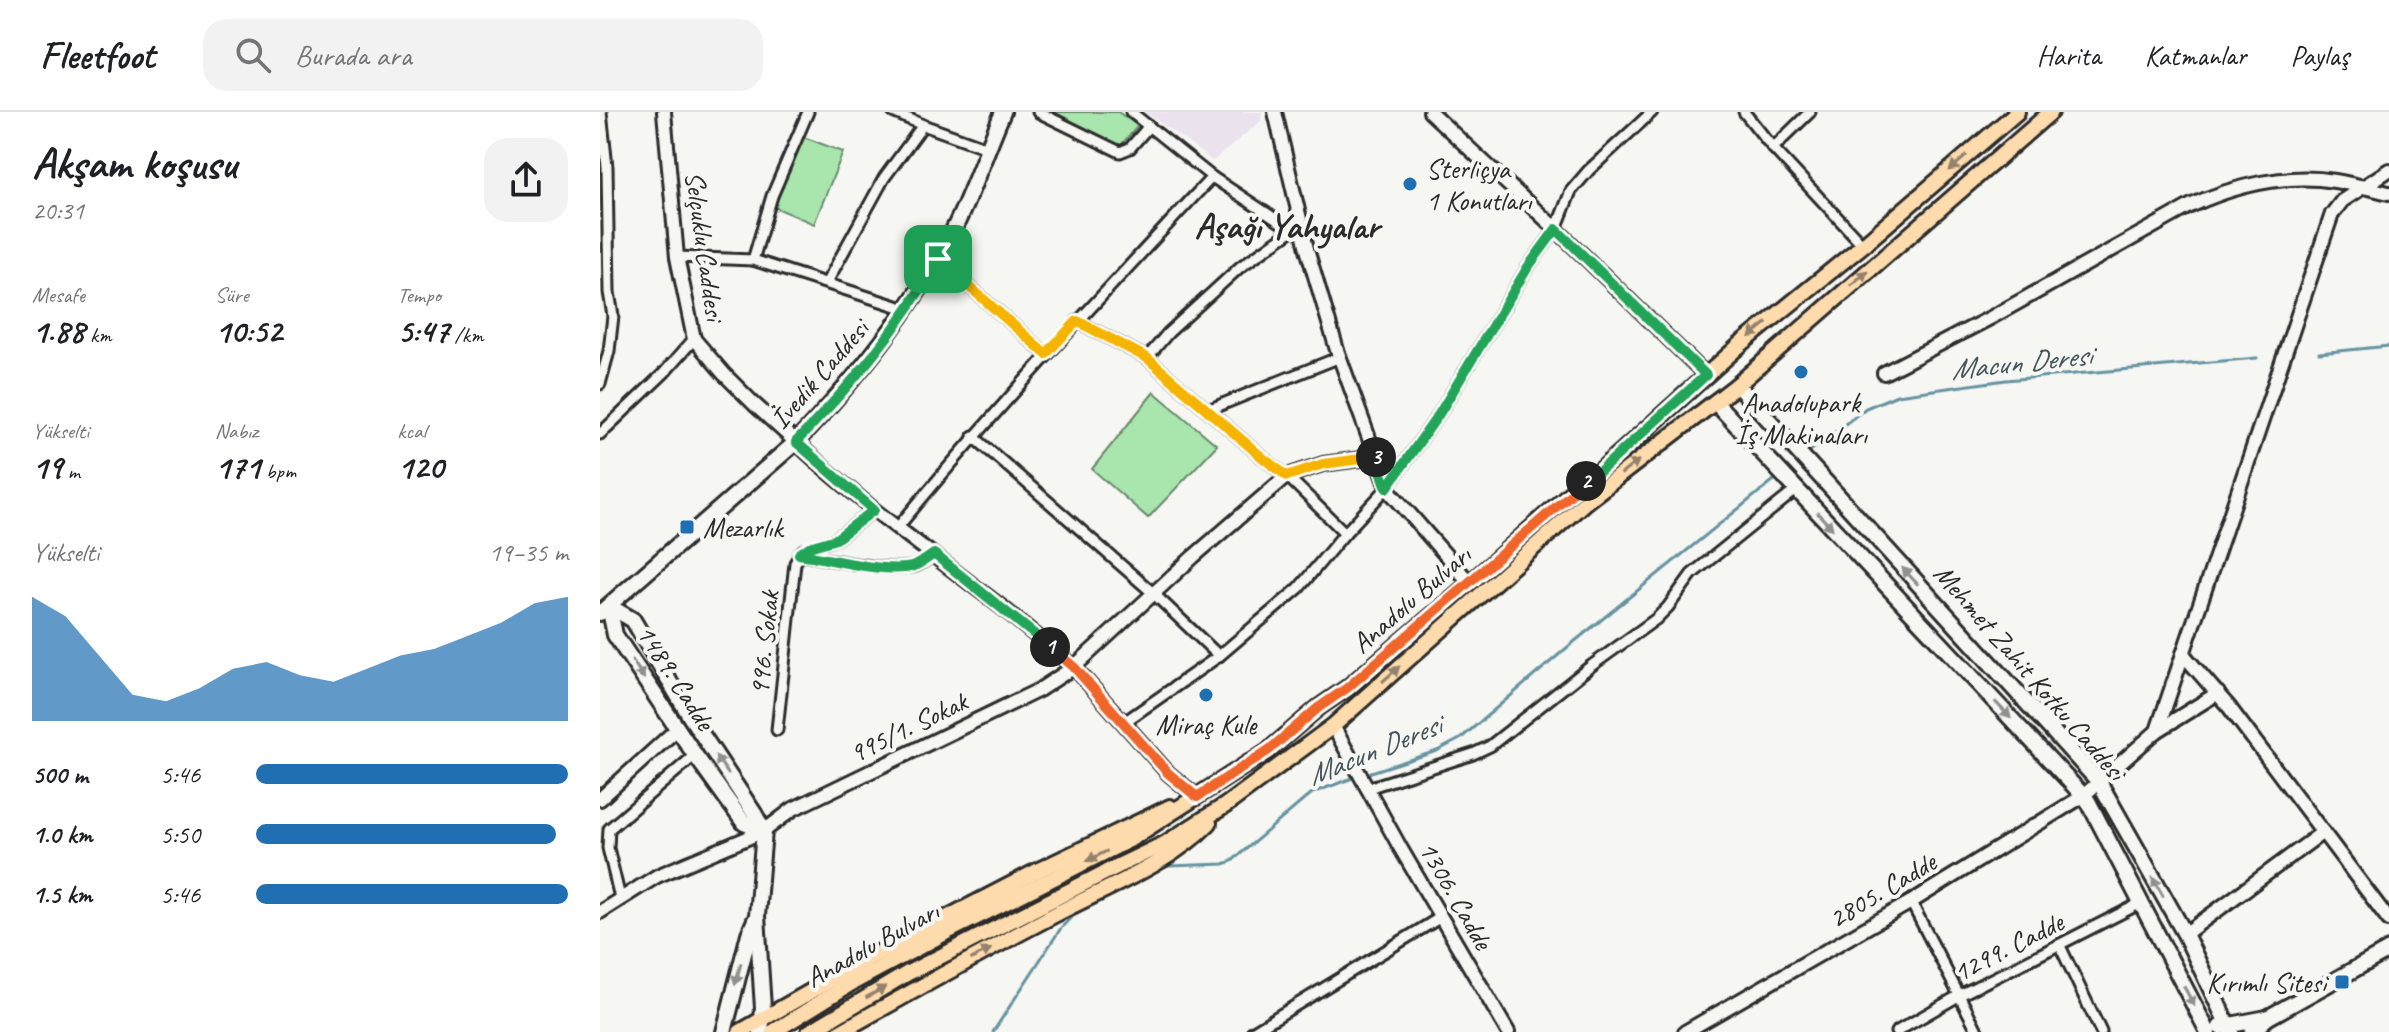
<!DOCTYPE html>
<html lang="tr">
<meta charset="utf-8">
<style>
body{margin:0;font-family:Caveat,sans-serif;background:#f2f2f2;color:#202124;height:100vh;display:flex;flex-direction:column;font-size:30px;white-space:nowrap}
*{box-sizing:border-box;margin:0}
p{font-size:26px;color:#757577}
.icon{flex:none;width:44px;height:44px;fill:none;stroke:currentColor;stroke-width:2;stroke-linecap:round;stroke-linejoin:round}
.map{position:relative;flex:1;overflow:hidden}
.drawer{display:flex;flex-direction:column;background:#fff;width:600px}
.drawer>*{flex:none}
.pin{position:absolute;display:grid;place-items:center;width:68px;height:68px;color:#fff;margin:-34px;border-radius:16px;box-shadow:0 4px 12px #0006}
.km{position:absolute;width:40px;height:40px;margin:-20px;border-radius:50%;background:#222;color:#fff;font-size:22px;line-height:40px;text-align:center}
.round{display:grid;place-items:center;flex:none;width:84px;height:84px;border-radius:24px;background:#f2f2f2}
.head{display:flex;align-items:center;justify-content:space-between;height:136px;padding:0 32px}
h1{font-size:44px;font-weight:700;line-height:60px}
.metrics{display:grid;grid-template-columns:repeat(3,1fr);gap:12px;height:136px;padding:8px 32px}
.metrics div{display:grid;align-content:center}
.metrics b{font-size:34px;font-weight:700}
.metrics small{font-size:22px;font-weight:400}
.metrics p{font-size:22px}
.chart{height:224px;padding:16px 32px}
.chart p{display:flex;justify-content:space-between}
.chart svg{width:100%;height:144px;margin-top:8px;fill:#1f6fb2;opacity:.7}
ul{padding:0 32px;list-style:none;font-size:26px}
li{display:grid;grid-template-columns:128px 96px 1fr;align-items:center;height:60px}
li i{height:20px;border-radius:10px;background:#1f6fb2}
header{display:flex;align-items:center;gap:48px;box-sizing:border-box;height:112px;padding:0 40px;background:#fff;border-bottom:2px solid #e0e0e0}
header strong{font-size:38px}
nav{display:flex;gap:44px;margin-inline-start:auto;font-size:28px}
.search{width:560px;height:72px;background:#f2f2f2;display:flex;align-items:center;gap:20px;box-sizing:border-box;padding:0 28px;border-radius:24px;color:#757577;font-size:30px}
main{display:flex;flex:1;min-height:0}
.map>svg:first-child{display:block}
.built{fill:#eae2ed}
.green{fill:#a8e6ad;stroke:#6a886c;stroke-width:2}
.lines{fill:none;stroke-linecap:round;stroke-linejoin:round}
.stream{stroke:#6693a1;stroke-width:3}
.minor-casing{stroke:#2b2b2b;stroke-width:15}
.tertiary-casing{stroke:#2b2b2b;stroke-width:18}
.secondary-casing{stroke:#2b2b2b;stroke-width:20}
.primary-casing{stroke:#2b2b2b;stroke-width:20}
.minor{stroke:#f6f6f2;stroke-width:9}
.tertiary{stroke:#f6f6f2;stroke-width:12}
.secondary{stroke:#f6f6f2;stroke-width:14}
.primary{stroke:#fedbac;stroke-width:14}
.oneway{fill:#94836c}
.oneway2{fill:#90908e}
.split-1-casing{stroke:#fff;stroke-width:16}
.split-2-casing{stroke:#fff;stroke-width:16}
.split-3-casing{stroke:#fff;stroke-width:16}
.split-4-casing{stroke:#fff;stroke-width:16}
.split-1{stroke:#22a559;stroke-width:10}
.split-2{stroke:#f0652b;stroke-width:10}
.split-3{stroke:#22a559;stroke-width:10}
.split-4{stroke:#f5b400;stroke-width:10}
.poi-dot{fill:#1f6fb2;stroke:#f6f6f2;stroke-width:3}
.labels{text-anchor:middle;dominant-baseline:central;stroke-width:8;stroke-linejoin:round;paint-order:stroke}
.poi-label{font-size:28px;fill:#2b2b2b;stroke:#f6f6f2;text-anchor:start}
.street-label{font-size:28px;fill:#2b2b2b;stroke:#f6f6f2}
.water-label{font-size:30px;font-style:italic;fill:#44565c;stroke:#f6f6f2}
.district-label{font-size:36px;font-weight:bold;fill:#2b2b2b;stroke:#f6f6f2}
</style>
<header>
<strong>Fleetfoot</strong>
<div class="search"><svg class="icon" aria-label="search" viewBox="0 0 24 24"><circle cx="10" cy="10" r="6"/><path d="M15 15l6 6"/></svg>Burada ara</div>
<nav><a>Harita</a><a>Katmanlar</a><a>Paylaş</a></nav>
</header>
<main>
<section class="drawer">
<div class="head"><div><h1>Akşam koşusu</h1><p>20:31</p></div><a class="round"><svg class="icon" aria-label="share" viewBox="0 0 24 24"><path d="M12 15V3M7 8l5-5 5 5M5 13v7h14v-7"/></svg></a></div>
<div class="metrics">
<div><p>Mesafe</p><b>1.88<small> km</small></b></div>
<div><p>Süre</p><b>10:52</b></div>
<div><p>Tempo</p><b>5:47<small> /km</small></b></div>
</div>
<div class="metrics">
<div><p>Yükselti</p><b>19<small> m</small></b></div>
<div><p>Nabız</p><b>171<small> bpm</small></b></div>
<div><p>kcal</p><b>120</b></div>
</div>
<div class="chart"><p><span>Yükselti</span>19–35 m</p>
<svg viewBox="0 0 160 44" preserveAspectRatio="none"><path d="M0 44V6L10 12L20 24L30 36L40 38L50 34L60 28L70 26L80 30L90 32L100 28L110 24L120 22L130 18L140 14L150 8L160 6V44z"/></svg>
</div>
<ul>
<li><b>500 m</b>5:46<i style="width:100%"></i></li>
<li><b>1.0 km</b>5:50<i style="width:96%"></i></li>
<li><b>1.5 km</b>5:46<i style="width:100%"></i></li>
</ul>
</section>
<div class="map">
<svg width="1789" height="920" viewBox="0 0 1789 920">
<rect width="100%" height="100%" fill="#f6f6f2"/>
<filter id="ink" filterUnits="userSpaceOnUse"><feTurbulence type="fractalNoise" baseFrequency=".0125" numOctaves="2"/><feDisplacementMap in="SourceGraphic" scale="16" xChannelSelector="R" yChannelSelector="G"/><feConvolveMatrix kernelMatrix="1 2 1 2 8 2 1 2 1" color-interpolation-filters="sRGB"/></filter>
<g filter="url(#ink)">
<path class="built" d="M 545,0 L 662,0 L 661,9 L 613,49 Z"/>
<g class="green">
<path d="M 454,0 L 518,0 L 538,14 L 520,34 Z"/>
<path d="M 201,24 L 243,40 L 214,112 L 174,95 Z"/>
<path d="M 554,280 L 617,333 L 548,406 L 492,357 Z"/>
</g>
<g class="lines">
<g class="stream">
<path d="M 1719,241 L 1789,234"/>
<path d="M 1206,342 L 1266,296 L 1297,283 L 1406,268 L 1657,246"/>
<path d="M 765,662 L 837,639 L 860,627 L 969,534 L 1174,368"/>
<path d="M 559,757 L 569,754 L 624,752 L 632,749 L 712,681 L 758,664"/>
<path d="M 393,920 L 461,816 L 477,799"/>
</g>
<g class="minor-casing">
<g id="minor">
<path d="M 293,0 L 323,13 L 387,36"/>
<path d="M 438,0 L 520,40 L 530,36 L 549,14"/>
<path d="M 531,0 L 612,65 L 692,118"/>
<path d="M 1144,0 L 1173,36 L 1263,133"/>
<path d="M 1173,36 L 1210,0"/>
<path d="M 77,145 L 153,148 L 306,197"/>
<path d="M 338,147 L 446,242"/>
<path d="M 153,148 L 172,84 L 208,0"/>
<path d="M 227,170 L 284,66 L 323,13"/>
<path d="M 477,209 L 547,246 L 663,346 L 687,364 L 745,421"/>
<path d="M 547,246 L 568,221 L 640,155 L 701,112"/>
<path d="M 0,272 L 9,239 L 13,204 L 9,180 L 7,55 L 1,0"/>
<path d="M 608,298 L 740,245"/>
<path d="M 0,322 L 64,261 L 94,227"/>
<path d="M 373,324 L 553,481 L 619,544"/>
<path d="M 298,415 C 398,294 505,180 612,65"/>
<path d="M 199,442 C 225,446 297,463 318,453 C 323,451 329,446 334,442"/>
<path d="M 523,611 L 619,544 L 699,476 L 745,421 L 787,376 L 839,302 L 928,155 L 956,117 L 971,79 L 989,58 L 1052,0"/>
<path d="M 177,618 L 195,451 L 203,438 L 236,427 L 274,398"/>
<path d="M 768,676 L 873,642 L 890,634 L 991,554 L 1056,507 L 1068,495 L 1092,462 L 1196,378"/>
<path d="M 20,786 L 8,736 L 9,717 L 95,643"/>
<path d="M 1311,790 L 1378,920"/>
<path d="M 1460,834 L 1501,920"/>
<path d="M 652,920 L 841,805"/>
<path d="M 1296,920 L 1360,883 L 1541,791"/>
</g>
</g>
<g class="tertiary-casing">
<g id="tertiary">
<path d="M 64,0 L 77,145 L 94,227 L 124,262 L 154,292 L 223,355 L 274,398 L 404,497 L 474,555 L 568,661 L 597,685"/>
<path d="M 675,0 L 707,137 L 737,238 L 787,376 L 870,471"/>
<path d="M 830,0 L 956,117 L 1106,263"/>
<path d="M 1284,261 L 1392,205 L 1590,94 C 1634,74 1686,61 1735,69 C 1753,72 1771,77 1789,81"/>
<path d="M 1583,542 L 1629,595 L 1789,808"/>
<path d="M 733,614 L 801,737 L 908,920"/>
<path d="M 1557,619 L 1618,581"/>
<path d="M 0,687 L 77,617"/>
<path d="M 0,800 L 57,764 L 164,719 L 193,697 L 439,578 L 474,555 L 593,445 L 687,364 L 723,352 L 776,345"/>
<path d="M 1585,822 L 1723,720"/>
<path d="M 1085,920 L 1311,790 L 1483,684 L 1557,619 L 1732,102 L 1742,89 L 1789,58"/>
</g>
</g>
<g class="secondary-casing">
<g id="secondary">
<path d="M 1137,273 L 1499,670 L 1585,822 L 1631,920"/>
<path d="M 1115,290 L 1488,689 L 1608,920"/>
<path d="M 9,494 L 33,508 L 91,606 L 154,701 L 164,719 L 157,804 L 163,896 L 161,920"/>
<path d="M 9,494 L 15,523 L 95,643 L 144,711 L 164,719"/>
<path d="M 0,501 L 196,330 C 257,266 312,198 353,119 C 372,81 386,39 403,0"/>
<path d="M 1620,915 L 1667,906"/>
<path d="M 124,920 L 149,822 L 155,808"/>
<path d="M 1652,920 L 1667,906 L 1789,838"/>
</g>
</g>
<g class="primary-casing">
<g id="primary">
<path d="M 140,920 L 271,845 L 443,756 L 570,695"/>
<path d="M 173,920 L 250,872 L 345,821 L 529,728 L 669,638 L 718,596 L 747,576 L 870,471 L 975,377 L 999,360 L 1140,233 L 1263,133 L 1417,0"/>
<path d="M 209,920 L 308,861 L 518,754 L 566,731 L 626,693 L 733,614 L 985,390 L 1137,273 L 1451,0"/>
<path d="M 240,920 C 311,880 383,840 456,802 C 507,775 568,753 609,711"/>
</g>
</g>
<use href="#minor" class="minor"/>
<use href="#tertiary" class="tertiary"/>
<use href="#secondary" class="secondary"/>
<use href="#primary" class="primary"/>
</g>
<defs><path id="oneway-solid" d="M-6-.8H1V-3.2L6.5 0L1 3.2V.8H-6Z" transform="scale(2)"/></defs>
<g class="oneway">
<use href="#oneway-solid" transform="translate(1358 51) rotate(139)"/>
<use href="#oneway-solid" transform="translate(1259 166) rotate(-41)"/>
<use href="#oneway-solid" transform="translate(1158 218) rotate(141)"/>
<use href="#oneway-solid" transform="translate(1030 355) rotate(-38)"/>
<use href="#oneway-solid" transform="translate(791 562) rotate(-42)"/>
<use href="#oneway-solid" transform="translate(497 744) rotate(153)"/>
<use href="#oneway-solid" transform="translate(381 842) rotate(-28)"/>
<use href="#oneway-solid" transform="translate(276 880) rotate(-30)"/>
</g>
<g class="oneway2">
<use href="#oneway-solid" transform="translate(1225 409) rotate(47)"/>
<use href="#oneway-solid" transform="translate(1310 464) rotate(-133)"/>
<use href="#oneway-solid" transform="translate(38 557) rotate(57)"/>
<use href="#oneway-solid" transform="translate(1403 598) rotate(47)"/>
<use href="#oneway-solid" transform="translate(122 653) rotate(-124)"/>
<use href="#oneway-solid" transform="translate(1558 775) rotate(-119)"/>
<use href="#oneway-solid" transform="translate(138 862) rotate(105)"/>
<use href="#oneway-solid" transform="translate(1589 884) rotate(62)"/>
</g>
</g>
<g class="lines" filter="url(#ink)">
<g class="split-1-casing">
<path id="split-1" d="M 338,147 C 301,215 250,274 196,330 L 274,398 L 236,427 L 209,435 L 199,442 C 232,447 273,459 306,456 C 317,455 325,448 334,442 L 450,535"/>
</g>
<g class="split-2-casing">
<path id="split-2" d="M 450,535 L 474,555 L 568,661 L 597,685 L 669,638 L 718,596 L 747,576 L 986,369"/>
</g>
<g class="split-3-casing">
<path id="split-3" d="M 776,345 L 787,376 L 839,302 L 928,155 L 956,117 L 1106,263 L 999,360 L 986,369"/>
</g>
<g class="split-4-casing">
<path id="split-4" d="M 338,147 L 446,242 L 477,209 L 547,246 L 663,346 L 687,364 L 723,352 L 776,345"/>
</g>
<use href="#split-1" class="split-1"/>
<use href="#split-2" class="split-2"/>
<use href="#split-3" class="split-3"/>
<use href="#split-4" class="split-4"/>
</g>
<g class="poi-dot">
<circle cx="810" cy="72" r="8"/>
<circle cx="1201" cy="260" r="8"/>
<rect x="79" y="407" width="16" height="16" rx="4"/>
<circle cx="606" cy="583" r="8"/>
<rect x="1734" y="862" width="16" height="16" rx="4"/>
</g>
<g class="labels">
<g class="poi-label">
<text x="826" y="56">Sterliçya<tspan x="826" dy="32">1 Konutları</tspan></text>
<text x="1201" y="290" text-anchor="middle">Anadolupark<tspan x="1201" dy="32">İş Makinaları</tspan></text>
<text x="103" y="415">Mezarlık</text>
<text x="606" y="612" text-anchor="middle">Miraç Kule</text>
<text x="1726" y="870" text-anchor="end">Kırımlı Sitesi</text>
</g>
<g class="street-label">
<text transform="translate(105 134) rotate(82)">Selçuklu Caddesi</text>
<text transform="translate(219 262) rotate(-49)">İvedik Caddesi</text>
<text transform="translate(811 487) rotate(-41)">Anadolu Bulvarı</text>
<text transform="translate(164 531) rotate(-84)">996. Sokak</text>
<text transform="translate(1430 560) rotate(49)">Mehmet Zahit Kotku Caddesi</text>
<text transform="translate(76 565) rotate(57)">1489. Cadde</text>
<text transform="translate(308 615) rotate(-26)">995/1. Sokak</text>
<text transform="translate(1282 778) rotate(-31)">2805. Cadde</text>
<text transform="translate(856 783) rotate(60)">1306. Cadde</text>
<text transform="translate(272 832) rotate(-29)">Anadolu Bulvarı</text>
<text transform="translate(1408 835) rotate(-27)">1299. Cadde</text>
</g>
<g class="water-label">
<text transform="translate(1421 250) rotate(-6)">Macun Deresi</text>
<text transform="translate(774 638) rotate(-22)">Macun Deresi</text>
</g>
<g class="district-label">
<text x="687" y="114">Aşağı Yahyalar</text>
</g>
</g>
</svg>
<div class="pin" style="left:338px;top:147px;background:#1e9e55"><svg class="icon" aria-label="arrive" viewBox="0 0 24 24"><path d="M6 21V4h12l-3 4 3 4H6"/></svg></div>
<b class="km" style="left:450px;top:535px">1</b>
<b class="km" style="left:986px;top:369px">2</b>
<b class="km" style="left:776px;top:345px">3</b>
</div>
</main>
